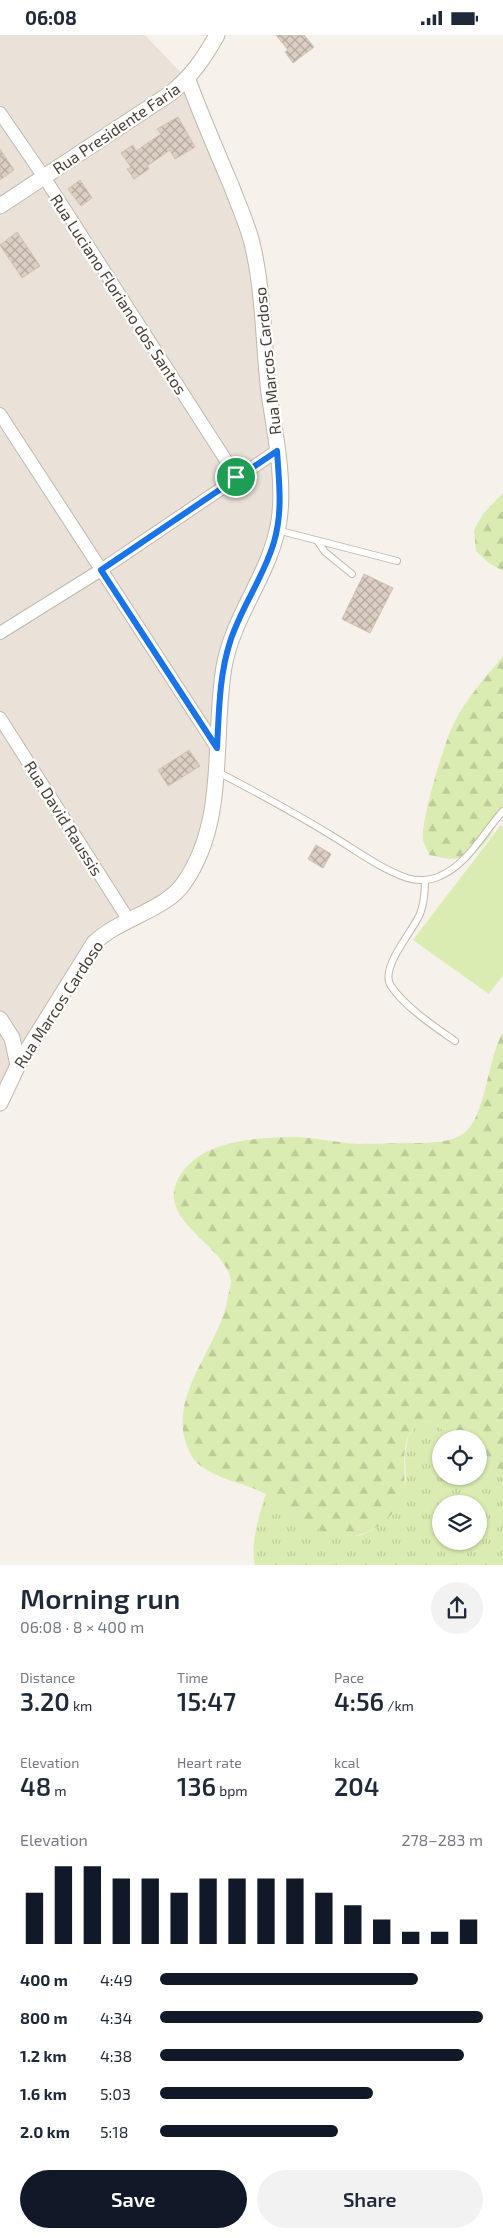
<!DOCTYPE html>
<meta charset="utf-8">
<style>
body{margin:0;font-family:"Exo 2",sans-serif;background:#f2f2f3;color:#1f2937;height:100vh;display:flex;flex-direction:column;font-size:19px;white-space:nowrap}
*{box-sizing:border-box;margin:0}
p{font-size:16px;color:#747a83}
.icon{flex:none;width:28px;height:28px;fill:none;stroke:currentColor;stroke-width:2;stroke-linecap:round;stroke-linejoin:round}
.map{position:relative;height:1530px;overflow:hidden}
.panel{display:flex;flex-direction:column;background:#fff;flex:1}
.panel>*{flex:none}
.fabs{position:absolute;left:432px;top:1395px;display:grid;gap:10px}
.fabs a{display:grid;place-items:center;width:55px;height:55px;border-radius:50%;background:#fff;box-shadow:0 1px 4px #0004;font-size:25px}
.pin{position:absolute;display:grid;place-items:center;width:42px;height:42px;color:#fff;margin:-21px;border:2px solid #fff;border-radius:50%;box-shadow:0 1px 5px #0007}
.round{display:grid;place-items:center;flex:none;width:52px;height:52px;border-radius:26px;background:#f2f2f3}
.headline{display:flex;align-items:center;justify-content:space-between;height:85px;padding:0 20px}
h1{font-size:28px;font-weight:600;line-height:38px}
.stats{display:grid;grid-template-columns:repeat(3,1fr);gap:8px;height:85px;padding:5px 20px}
.stats div{display:grid;align-content:center}
.stats b{font-size:25px;font-weight:600}
.stats small{font-size:14px;font-weight:400}
.stats p{font-size:14px}
.chart{height:140px;padding:10px 20px}
.chart p{display:flex;justify-content:space-between}
.chart svg{width:100%;height:90px;margin-top:5px;stroke:#111827;stroke-width:6}
.cta{display:flex;gap:10px;margin-top:auto;padding:10px 20px}
.cta a{flex:1;height:58px;border-radius:30px;background:#111827;color:#fff;font-size:20px;font-weight:600;line-height:58px;text-align:center}
.cta a+a{background:#f2f2f3;color:#1f2937}
ul{padding:0 20px;list-style:none;font-size:16px}
li{display:grid;grid-template-columns:80px 60px 1fr;align-items:center;height:38px}
li i{height:12px;border-radius:6px;background:#111827}
.status{display:flex;justify-content:space-between;align-items:center;height:35px;padding:0 25px;background:#fff;direction:ltr}
.status svg{height:14px;fill:currentColor}
.map>svg:first-child{display:block}
.residential{fill:#eae2d8}
.grass{fill:url(#grass-tufts);fill-rule:evenodd}
.forest{fill:url(#forest-firs)}
.green{fill:#daecb1}
.building{fill:url(#building-cross-hatch);stroke:#d3c1b1}
.lines{fill:none;stroke-linecap:round;stroke-linejoin:round}
.service-casing{stroke:#c2b7ac;stroke-width:8}
.minor-casing{stroke:#c2b7ac;stroke-width:14}
.tertiary-casing{stroke:#c2b7ac;stroke-width:17}
.service{stroke:#fff;stroke-width:6}
.minor{stroke:#fff;stroke-width:12}
.tertiary{stroke:#fff;stroke-width:15}
.route-casing{stroke:#fff;stroke-width:10}
.route{stroke:#1a73e8;stroke-width:6}
.labels{text-anchor:middle;dominant-baseline:central;stroke-width:4.5;stroke-linejoin:round;paint-order:stroke}
.street-label{font-size:16px;fill:#4b4037;stroke:#fff}
</style>
<div class="status"><b>06:08</b><svg viewBox="0 0 49 12"><path d="M0 12V9h3v3zM5 12V6h3v6zM10 12V3h3v9zM15 12V0h3v12zM26 1h20v11H26zM47 4h2v5h-2z"/></svg></div>
<div class="map">
<svg width="503" height="1531" viewBox="0 0 503 1531">
<defs>
<pattern id="grass-tufts" width="24" height="20" patternUnits="userSpaceOnUse" patternTransform="scale(1.25)"><rect width="24" height="20" fill="#daecb1"/><path d="M3 7l-1-3M5 7V3M7 7l1-3M15 17l-1-3M17 17v-4M19 17l1-3" fill="none" stroke="#bdcb99"/></pattern>
<pattern id="forest-firs" width="22" height="20" patternUnits="userSpaceOnUse" patternTransform="scale(1.25)"><rect width="22" height="20" fill="#daecb1"/><path d="M5 1l3.5 6h-7zM16 11l3.5 6h-7z" fill="#bdcb99"/></pattern>
<pattern id="building-cross-hatch" width="8" height="8" patternUnits="userSpaceOnUse" patternTransform="scale(1.25)"><rect width="8" height="8" fill="#dbcec2"/><path d="M0 0l8 8M0 8l8-8" fill="none" stroke="#b4a99e"/></pattern>
</defs>
<rect width="100%" height="100%" fill="#f6f1ea"/>
<path class="residential" d="M 0,0 L 145,0 L 188,45 L 246,187 L 280,476 L 230,607 L 214,761 L 183,850 L 112,894 L 0,1068 Z"/>
<path class="grass" d="M 429,1386 L 445,1396 L 452,1404 L 441,1404 L 441,1441 L 479,1441 L 479,1429 L 503,1443 L 503,1530 L 255,1531 C 250,1507 259,1481 266,1458 L 297,1482 L 317,1494 L 359,1501 L 373,1495 L 392,1480 L 406,1445 L 405,1419 L 408,1402 L 419,1387 ZM 441,1469 L 479,1469 L 479,1506 L 441,1506 Z"/>
<g class="forest">
<path d="M 503,458 L 503,536 L 489,528 L 476,516 L 474,495 L 483,479 Z"/>
<path d="M 503,621 L 503,773 C 494,798 483,821 453,824 C 446,824 437,821 429,820 C 428,815 424,810 423,805 C 420,788 445,704 455,686 C 467,663 486,642 503,621 Z"/>
<path d="M 503,997 L 503,1443 L 479,1429 L 479,1404 L 452,1404 L 445,1396 L 429,1386 L 419,1387 C 416,1391 412,1395 409,1400 C 400,1415 408,1443 402,1462 C 399,1472 392,1480 384,1487 C 349,1515 316,1497 285,1473 C 278,1468 271,1461 264,1458 C 244,1448 219,1445 201,1431 C 192,1425 188,1414 185,1405 C 171,1355 222,1308 228,1261 C 229,1257 231,1250 231,1246 C 227,1212 161,1188 176,1149 C 193,1106 252,1103 291,1102 C 314,1102 337,1108 360,1109 C 375,1109 391,1108 407,1108 C 424,1108 448,1109 463,1099 C 486,1083 487,1024 503,997 Z"/>
</g>
<path class="green" d="M 501,790 L 503,792 L 503,940 L 489,959 L 413,905 Z"/>
<g class="building">
<path d="M 276,0 L 304,0 L 314,12 L 293,28 L 285,17 L 288,15 Z"/>
<path d="M 178,82 L 195,112 L 175,124 L 170,115 L 147,131 L 149,134 L 134,144 L 127,134 L 131,132 L 121,118 L 133,110 L 136,116 L 161,99 L 157,94 Z"/>
<path d="M 0,114 L 14,135 L 0,145 Z"/>
<path d="M 80,145 L 92,163 L 81,171 L 68,154 Z"/>
<path d="M 17,197 L 40,231 L 22,243 L 0,210 Z"/>
<path d="M 364,539 L 393,553 L 370,598 L 342,584 Z"/>
<path d="M 189,715 L 200,731 L 168,751 L 158,735 Z"/>
<path d="M 316,810 L 331,819 L 323,833 L 308,824 Z"/>
</g>
<g class="lines">
<g class="service-casing">
<g id="service">
<path d="M 277,495 L 397,526"/>
<path d="M 318,507 L 325,517 L 352,539"/>
<path d="M 218,737 C 258,758 295,778 334,802 C 357,816 381,834 407,843 C 417,846 430,846 440,841 C 468,829 483,798 503,776"/>
<path d="M 425,845 C 425,857 424,869 420,879 C 413,896 379,933 391,951 C 405,972 435,992 455,1006"/>
</g>
</g>
<g class="minor-casing">
<g id="minor">
<path d="M 0,78 L 44,142 L 236,441"/>
<path d="M 0,379 L 217,713"/>
<path d="M 0,598 L 101,535 L 277,416"/>
<path d="M 0,683 L 128,884"/>
</g>
</g>
<g class="tertiary-casing">
<g id="tertiary">
<path d="M 0,171 L 171,58 C 192,41 204,23 217,0"/>
<path d="M 0,984 L 12,1003 L 18,1030"/>
<path d="M 0,1068 L 18,1030 L 94,908 C 120,883 166,875 184,848 C 228,785 212,703 224,632 C 233,580 271,538 279,486 C 285,445 275,399 269,358 C 263,308 264,257 252,208 C 247,188 238,169 231,150 C 216,115 201,80 188,45"/>
</g>
</g>
<use href="#service" class="service"/>
<use href="#minor" class="minor"/>
<use href="#tertiary" class="tertiary"/>
</g>
<g class="lines">
<g class="route-casing">
<path id="route" d="M 277,416 C 279,447 283,476 274,507 C 264,542 241,572 230,607 C 219,641 219,678 217,713 L 101,535 Z"/>
</g>
<use href="#route" class="route"/>
</g>
<g class="labels">
<g class="street-label">
<text transform="translate(116 93) rotate(-34)">Rua Presidente Faria</text>
<text transform="translate(119 259) rotate(57)">Rua Luciano Floriano dos Santos</text>
<text transform="translate(267 326) rotate(-96)">Rua Marcos Cardoso</text>
<text transform="translate(64 783) rotate(58)">Rua David Raussis</text>
<text transform="translate(58 969) rotate(-57)">Rua Marcos Cardoso</text>
</g>
</g>
</svg>
<div class="fabs">
<a><svg class="icon" aria-label="locate" viewBox="0 0 24 24"><circle cx="12" cy="12" r="6"/><path d="M12 2v4M12 18v4M2 12h4M18 12h4"/></svg></a>
<a><svg class="icon" aria-label="layers" viewBox="0 0 24 24"><path d="M12 4l9 5-9 5-9-5zM3 14l9 5 9-5"/></svg></a>
</div>
<div class="pin" style="left:236px;top:442px;background:#1e9e55"><svg class="icon" aria-label="arrive" viewBox="0 0 24 24"><path d="M6 21V4h12l-3 4 3 4H6"/></svg></div>
</div>
<section class="panel">
<div class="headline"><div><h1>Morning run</h1><p>06:08 · 8 × 400 m</p></div><a class="round"><svg class="icon" aria-label="share" viewBox="0 0 24 24"><path d="M12 15V3M7 8l5-5 5 5M5 13v7h14v-7"/></svg></a></div>
<div class="stats">
<div><p>Distance</p><b>3.20<small> km</small></b></div>
<div><p>Time</p><b>15:47</b></div>
<div><p>Pace</p><b>4:56<small> /km</small></b></div>
</div>
<div class="stats">
<div><p>Elevation</p><b>48<small> m</small></b></div>
<div><p>Heart rate</p><b>136<small> bpm</small></b></div>
<div><p>kcal</p><b>204</b></div>
</div>
<div class="chart"><p><span>Elevation</span>278–283 m</p>
<svg viewBox="0 0 160 44" preserveAspectRatio="none"><path d="M5 44V19M15 44V6M25 44V6M35 44V12M45 44V12M55 44V19M65 44V12M75 44V12M85 44V12M95 44V12M105 44V19M115 44V25M125 44V32M135 44V38M145 44V38M155 44V32"/></svg>
</div>
<ul>
<li><b>400 m</b>4:49<i style="width:80%"></i></li>
<li><b>800 m</b>4:34<i style="width:100%"></i></li>
<li><b>1.2 km</b>4:38<i style="width:94%"></i></li>
<li><b>1.6 km</b>5:03<i style="width:66%"></i></li>
<li><b>2.0 km</b>5:18<i style="width:55%"></i></li>
</ul>
<div class="cta"><a>Save</a><a>Share</a></div>
</section>
